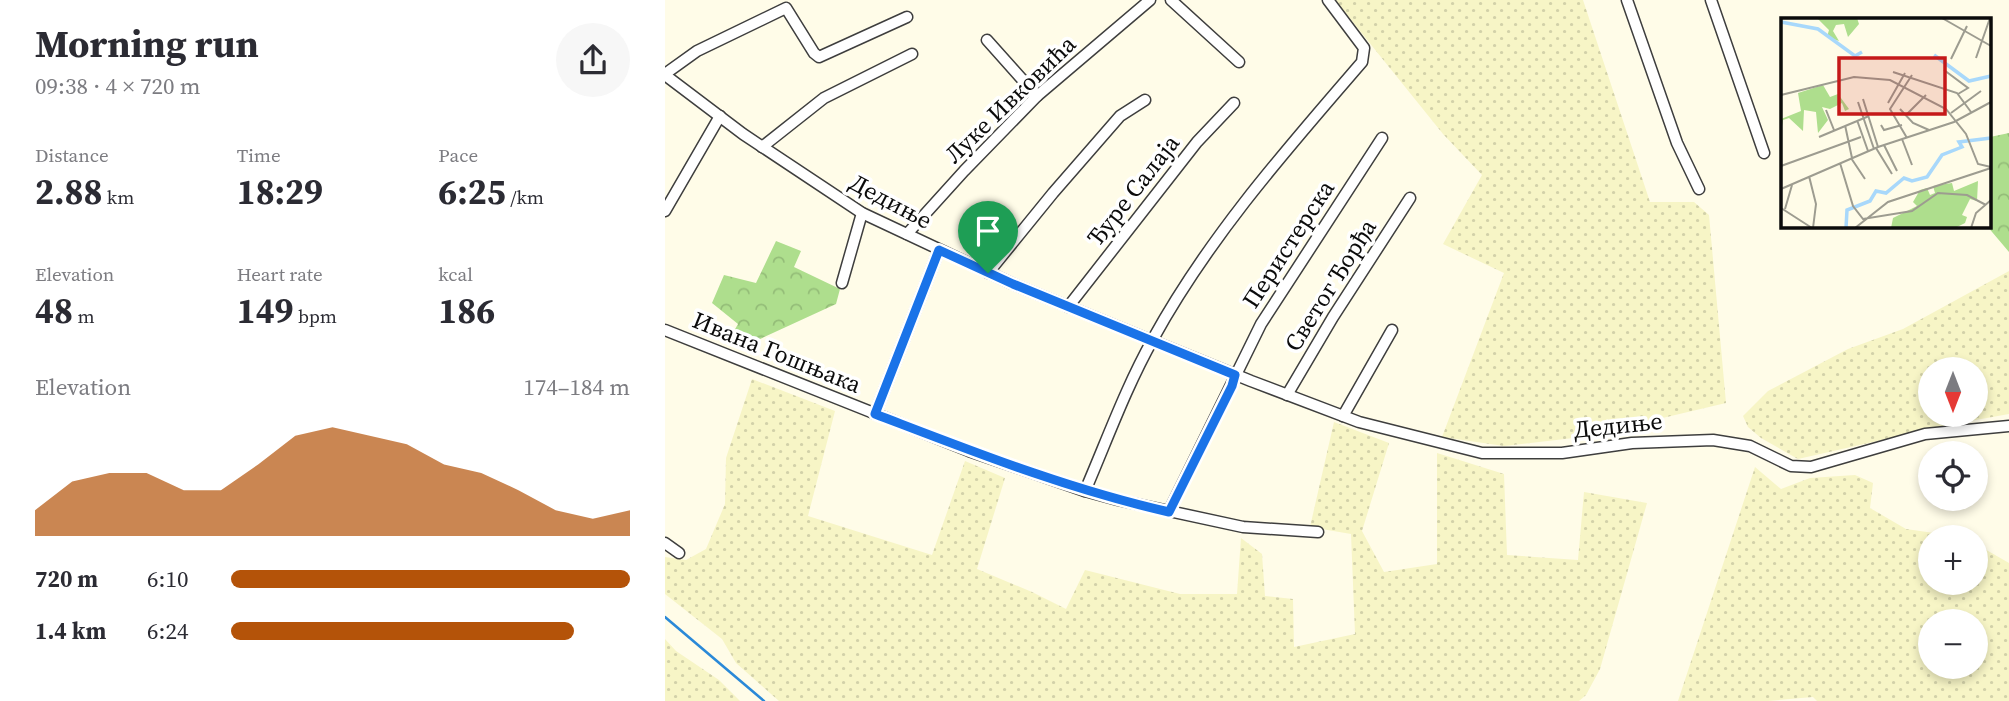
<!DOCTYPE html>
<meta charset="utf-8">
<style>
body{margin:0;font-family:"Source Serif 4",serif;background:#f7f7f7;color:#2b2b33;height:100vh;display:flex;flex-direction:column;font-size:26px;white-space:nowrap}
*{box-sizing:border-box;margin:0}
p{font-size:23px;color:#7c7c81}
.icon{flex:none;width:38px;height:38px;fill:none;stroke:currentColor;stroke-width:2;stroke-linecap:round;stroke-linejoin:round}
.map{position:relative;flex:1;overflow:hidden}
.drawer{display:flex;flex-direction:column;background:#fff;width:665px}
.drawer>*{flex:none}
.needle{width:46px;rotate:180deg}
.controls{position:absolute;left:1253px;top:357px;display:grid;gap:14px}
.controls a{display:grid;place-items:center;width:70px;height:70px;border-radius:50%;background:#fff;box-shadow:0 4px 10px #0003;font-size:35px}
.pin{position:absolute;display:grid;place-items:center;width:60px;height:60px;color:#fff;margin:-72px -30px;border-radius:50% 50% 50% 0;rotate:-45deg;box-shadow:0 0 7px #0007}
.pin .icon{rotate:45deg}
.round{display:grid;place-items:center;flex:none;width:74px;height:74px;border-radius:37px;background:#f7f7f7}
.headline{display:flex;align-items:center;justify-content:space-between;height:119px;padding:0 35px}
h1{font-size:38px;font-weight:700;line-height:52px}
.metrics{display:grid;grid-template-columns:repeat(3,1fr);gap:10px;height:119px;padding:7px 35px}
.metrics div{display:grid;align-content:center}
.metrics b{font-size:35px;font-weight:700}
.metrics small{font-size:19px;font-weight:400}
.metrics p{font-size:19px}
.chart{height:196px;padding:14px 35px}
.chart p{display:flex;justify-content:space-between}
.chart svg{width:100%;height:126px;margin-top:7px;fill:#b45309;opacity:.7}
ul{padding:0 35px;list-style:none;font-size:23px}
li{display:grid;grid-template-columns:112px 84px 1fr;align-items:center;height:52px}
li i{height:18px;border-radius:9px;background:#b45309}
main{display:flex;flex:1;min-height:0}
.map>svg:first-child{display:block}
.farmland{fill:url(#farmland-dots);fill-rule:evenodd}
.forest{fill:url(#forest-crowns)}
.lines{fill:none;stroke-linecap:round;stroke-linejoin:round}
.stream{stroke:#2a89d8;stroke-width:2.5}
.minor-casing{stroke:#3e3e3e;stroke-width:13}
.minor{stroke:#fff;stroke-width:10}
.route-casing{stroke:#fff;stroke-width:14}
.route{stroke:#1a73e8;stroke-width:9}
.labels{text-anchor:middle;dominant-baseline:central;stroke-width:7;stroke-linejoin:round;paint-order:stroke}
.street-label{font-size:24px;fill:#0b0b0b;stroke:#fff}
.inset-river{fill:none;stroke:#a8d8fb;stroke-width:3.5}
.inset-road{fill:none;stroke:#9d9c90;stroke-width:2}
.view{fill:#c51919;fill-opacity:0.15;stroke:#c51919;stroke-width:3.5}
.inset-edge{fill:none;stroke:#0b0b0b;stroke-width:3.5}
</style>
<main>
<section class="drawer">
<div class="headline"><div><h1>Morning run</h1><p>09:38 · 4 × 720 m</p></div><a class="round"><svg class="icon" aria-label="share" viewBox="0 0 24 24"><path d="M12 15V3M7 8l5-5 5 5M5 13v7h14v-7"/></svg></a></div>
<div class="metrics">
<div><p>Distance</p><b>2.88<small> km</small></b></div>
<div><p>Time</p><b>18:29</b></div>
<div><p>Pace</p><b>6:25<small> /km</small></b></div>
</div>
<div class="metrics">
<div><p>Elevation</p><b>48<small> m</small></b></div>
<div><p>Heart rate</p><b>149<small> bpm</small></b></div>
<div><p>kcal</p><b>186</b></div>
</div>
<div class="chart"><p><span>Elevation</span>174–184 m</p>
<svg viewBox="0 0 160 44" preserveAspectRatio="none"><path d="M0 44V35L10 25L20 22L30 22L40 28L50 28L60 19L70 9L80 6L90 9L100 12L110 19L120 22L130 28L140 35L150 38L160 35V44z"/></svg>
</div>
<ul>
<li><b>720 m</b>6:10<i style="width:100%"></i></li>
<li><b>1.4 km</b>6:24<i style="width:86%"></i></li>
</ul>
</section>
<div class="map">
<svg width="1344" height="701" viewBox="0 0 1344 701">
<defs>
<pattern id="farmland-dots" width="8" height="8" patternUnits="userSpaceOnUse" patternTransform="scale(1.75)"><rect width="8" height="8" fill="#f7f5c6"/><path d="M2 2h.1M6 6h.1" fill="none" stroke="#d2d1a9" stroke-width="1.8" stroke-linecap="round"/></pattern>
<pattern id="forest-crowns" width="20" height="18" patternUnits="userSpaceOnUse" patternTransform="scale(1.75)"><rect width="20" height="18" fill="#aede8d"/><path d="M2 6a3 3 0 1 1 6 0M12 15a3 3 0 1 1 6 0" fill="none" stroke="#94bd78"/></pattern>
</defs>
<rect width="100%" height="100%" fill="#fffce8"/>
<g class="farmland">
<path d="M 670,0 L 918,0 L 985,202 L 1029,202 L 1044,215 L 1061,403 L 917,437 L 839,446 L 777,437 L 839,273 L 778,244 L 817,175 L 778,134 Z"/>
<path d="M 1344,271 L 1344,414 L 1283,425 L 1133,459 L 1096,438 L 1083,427 L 1078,416 L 1103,391 L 1183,349 L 1238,329 ZM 1265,369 L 1311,369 L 1311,415 L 1265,415 Z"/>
<path d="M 87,379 L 170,411 L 143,516 L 267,555 L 300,461 L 340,478 L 312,569 L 367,592 L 401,609 L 420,570 L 515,594 L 572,594 L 576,538 L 597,554 L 600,596 L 628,599 L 629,647 L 690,634 L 686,534 L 645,527 L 669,422 L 724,443 L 697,531 L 719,572 L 772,564 L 772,453 L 839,474 L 842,555 L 913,560 L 919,492 L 982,503 L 935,669 L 921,695 L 914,701 L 114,701 L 71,663 L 57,639 L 0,594 L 0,557 L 21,560 L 41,549 L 60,504 L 61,458 Z"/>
<path d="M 1090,467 L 1116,489 L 1145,478 L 1190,475 L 1208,483 L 1205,508 L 1241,529 L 1297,537 L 1265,537 L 1265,583 L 1311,583 L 1311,544 L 1344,563 L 1344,701 L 1152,701 L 1148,697 L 1103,701 L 1013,701 ZM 1311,621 L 1311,667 L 1265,667 L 1265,621 Z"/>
<path d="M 0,639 L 11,651 L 54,680 L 75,701 L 0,701 Z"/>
</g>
<g class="forest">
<path d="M 1344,133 L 1344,252 L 1322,226 L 1325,226 L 1325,137 Z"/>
<path d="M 111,241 L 136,251 L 129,267 L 175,289 L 171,304 L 82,345 L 65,338 L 73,324 L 47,303 L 59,275 L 91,283 Z"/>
</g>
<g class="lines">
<path class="stream" d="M 0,617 L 99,701"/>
<g class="minor-casing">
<g id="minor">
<path d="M 506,0 L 574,62"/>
<path d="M 962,0 L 1012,143 L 1034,189"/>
<path d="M 1046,0 L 1099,153"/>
<path d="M 322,40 L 372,96"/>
<path d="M 0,74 L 32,51 L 121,8 L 149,53 L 154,57 L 242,17"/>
<path d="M 0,75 L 78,134 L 197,213 L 348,284 L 586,381 L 694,422 L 817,453 L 897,453 L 967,443 L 1048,440 L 1085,446 L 1126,466 L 1146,467 L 1260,434 L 1344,426"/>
<path d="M 97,147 L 159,98 L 247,54"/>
<path d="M 0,211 L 55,116"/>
<path d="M 242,234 L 299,171 L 372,96 L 485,0"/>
<path d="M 323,273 L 388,193 L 455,116 L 480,100"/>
<path d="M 177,283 L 197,213"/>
<path d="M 403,307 L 532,142 L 569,103"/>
<path d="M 0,330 L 304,451 L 420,491 L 453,500 L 578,527 L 653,532"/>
<path d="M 622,395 L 668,317 L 745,198"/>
<path d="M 210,414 L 274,250"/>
<path d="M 678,416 L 727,330"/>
<path d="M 420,491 C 442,440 461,387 488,339 C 544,237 621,150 697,62 L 699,48 L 663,0"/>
<path d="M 504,511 L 596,324 L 717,138"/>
<path d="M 0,543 L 14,553"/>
</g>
</g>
<use href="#minor" class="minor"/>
</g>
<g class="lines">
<g class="route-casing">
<path id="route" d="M 274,250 L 348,284 L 570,375 L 567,386 L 504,512 C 402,489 307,451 210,414 Z"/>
</g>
<use href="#route" class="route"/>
</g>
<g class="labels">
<g class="street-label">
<text transform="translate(345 99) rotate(-44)">Луке Ивковића</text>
<text transform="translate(468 190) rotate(-52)">Ђуре Салаја</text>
<text transform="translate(226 201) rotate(28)">Дедиње</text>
<text transform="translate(623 244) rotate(-57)">Перистерска</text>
<text transform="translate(665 285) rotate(-58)">Светог Ђорђа</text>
<text transform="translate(112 352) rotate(22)">Ивана Гошњака</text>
<text transform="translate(953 425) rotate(-6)">Дедиње</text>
</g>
</g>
<g transform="translate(1116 18)">
<rect width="210" height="210" fill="#fffce8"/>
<path d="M 36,0 L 76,0 L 78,6 L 67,19 L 63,6 L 55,7 L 52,13 L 58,23 L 46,19 L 48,12 ZM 42,67 L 49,79 L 57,76 L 68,91 L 64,93 L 61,85 L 49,91 L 41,89 L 47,102 L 37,115 L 35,94 L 23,92 L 22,113 L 8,100 L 2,102 L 0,114 L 0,101 L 20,93 L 17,75 ZM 197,163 L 196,183 L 189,181 L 181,197 L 186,199 L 184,205 L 174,210 L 110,210 L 112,200 L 136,188 L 132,184 L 139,172 L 146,170 L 149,177 L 154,175 L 152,168 L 171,165 L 173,173 Z" fill="#aede8d"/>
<path class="inset-river" d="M 0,4 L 37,11 L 74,38 L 81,34M 153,37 L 188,63 L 210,58M 65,210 L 66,192 L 89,183 L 95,173 L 105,175 L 123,160 L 131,163 L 146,159 L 161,137 L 181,129 L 178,124 L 210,120"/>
<path class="inset-road" d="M 161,0 L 210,28M 195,40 L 209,0M 170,41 L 186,8M 163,52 L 187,70 L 177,76M 112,54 L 176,75 L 190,94M 0,77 L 73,59 L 109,62 L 165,91 L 185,116 L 197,146 L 210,149M 82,81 L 97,129M 77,84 L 93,131M 107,85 L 124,55M 119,91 L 132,105 L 148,112M 45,92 L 53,112M 170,95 L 200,73M 125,97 L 145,77M 76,102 L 87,133M 64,107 L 71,140M 100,107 L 103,112 L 121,107M 38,119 L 88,98M 126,120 L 109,91 L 131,57M 121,121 L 131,147M 103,127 L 116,153M 95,130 L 111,156M 70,140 L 84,161M 59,145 L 72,188 L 82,201 L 131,193 L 157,175 L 186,177 L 205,187M 0,148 L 80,119M 28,158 L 35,186 L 32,210M 0,171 L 97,129 L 173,104 L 210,84M 0,190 L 31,210M 4,191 L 11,167M 74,210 L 107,184 L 210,150M 190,210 L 195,195 L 210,182"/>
<path class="view" d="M 58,40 L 164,40 L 164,96 L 58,96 Z"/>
<rect width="210" height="210" class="inset-edge"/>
</g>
</svg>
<div class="controls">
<a><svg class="needle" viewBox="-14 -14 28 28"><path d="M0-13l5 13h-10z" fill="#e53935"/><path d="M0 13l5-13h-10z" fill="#7c7c81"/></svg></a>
<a><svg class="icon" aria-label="locate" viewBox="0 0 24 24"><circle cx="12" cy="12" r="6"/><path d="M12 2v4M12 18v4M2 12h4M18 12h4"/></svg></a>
<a>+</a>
<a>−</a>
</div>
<div class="pin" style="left:323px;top:273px;background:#1e9e55"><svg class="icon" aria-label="arrive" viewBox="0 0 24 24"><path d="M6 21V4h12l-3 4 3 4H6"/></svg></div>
</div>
</main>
